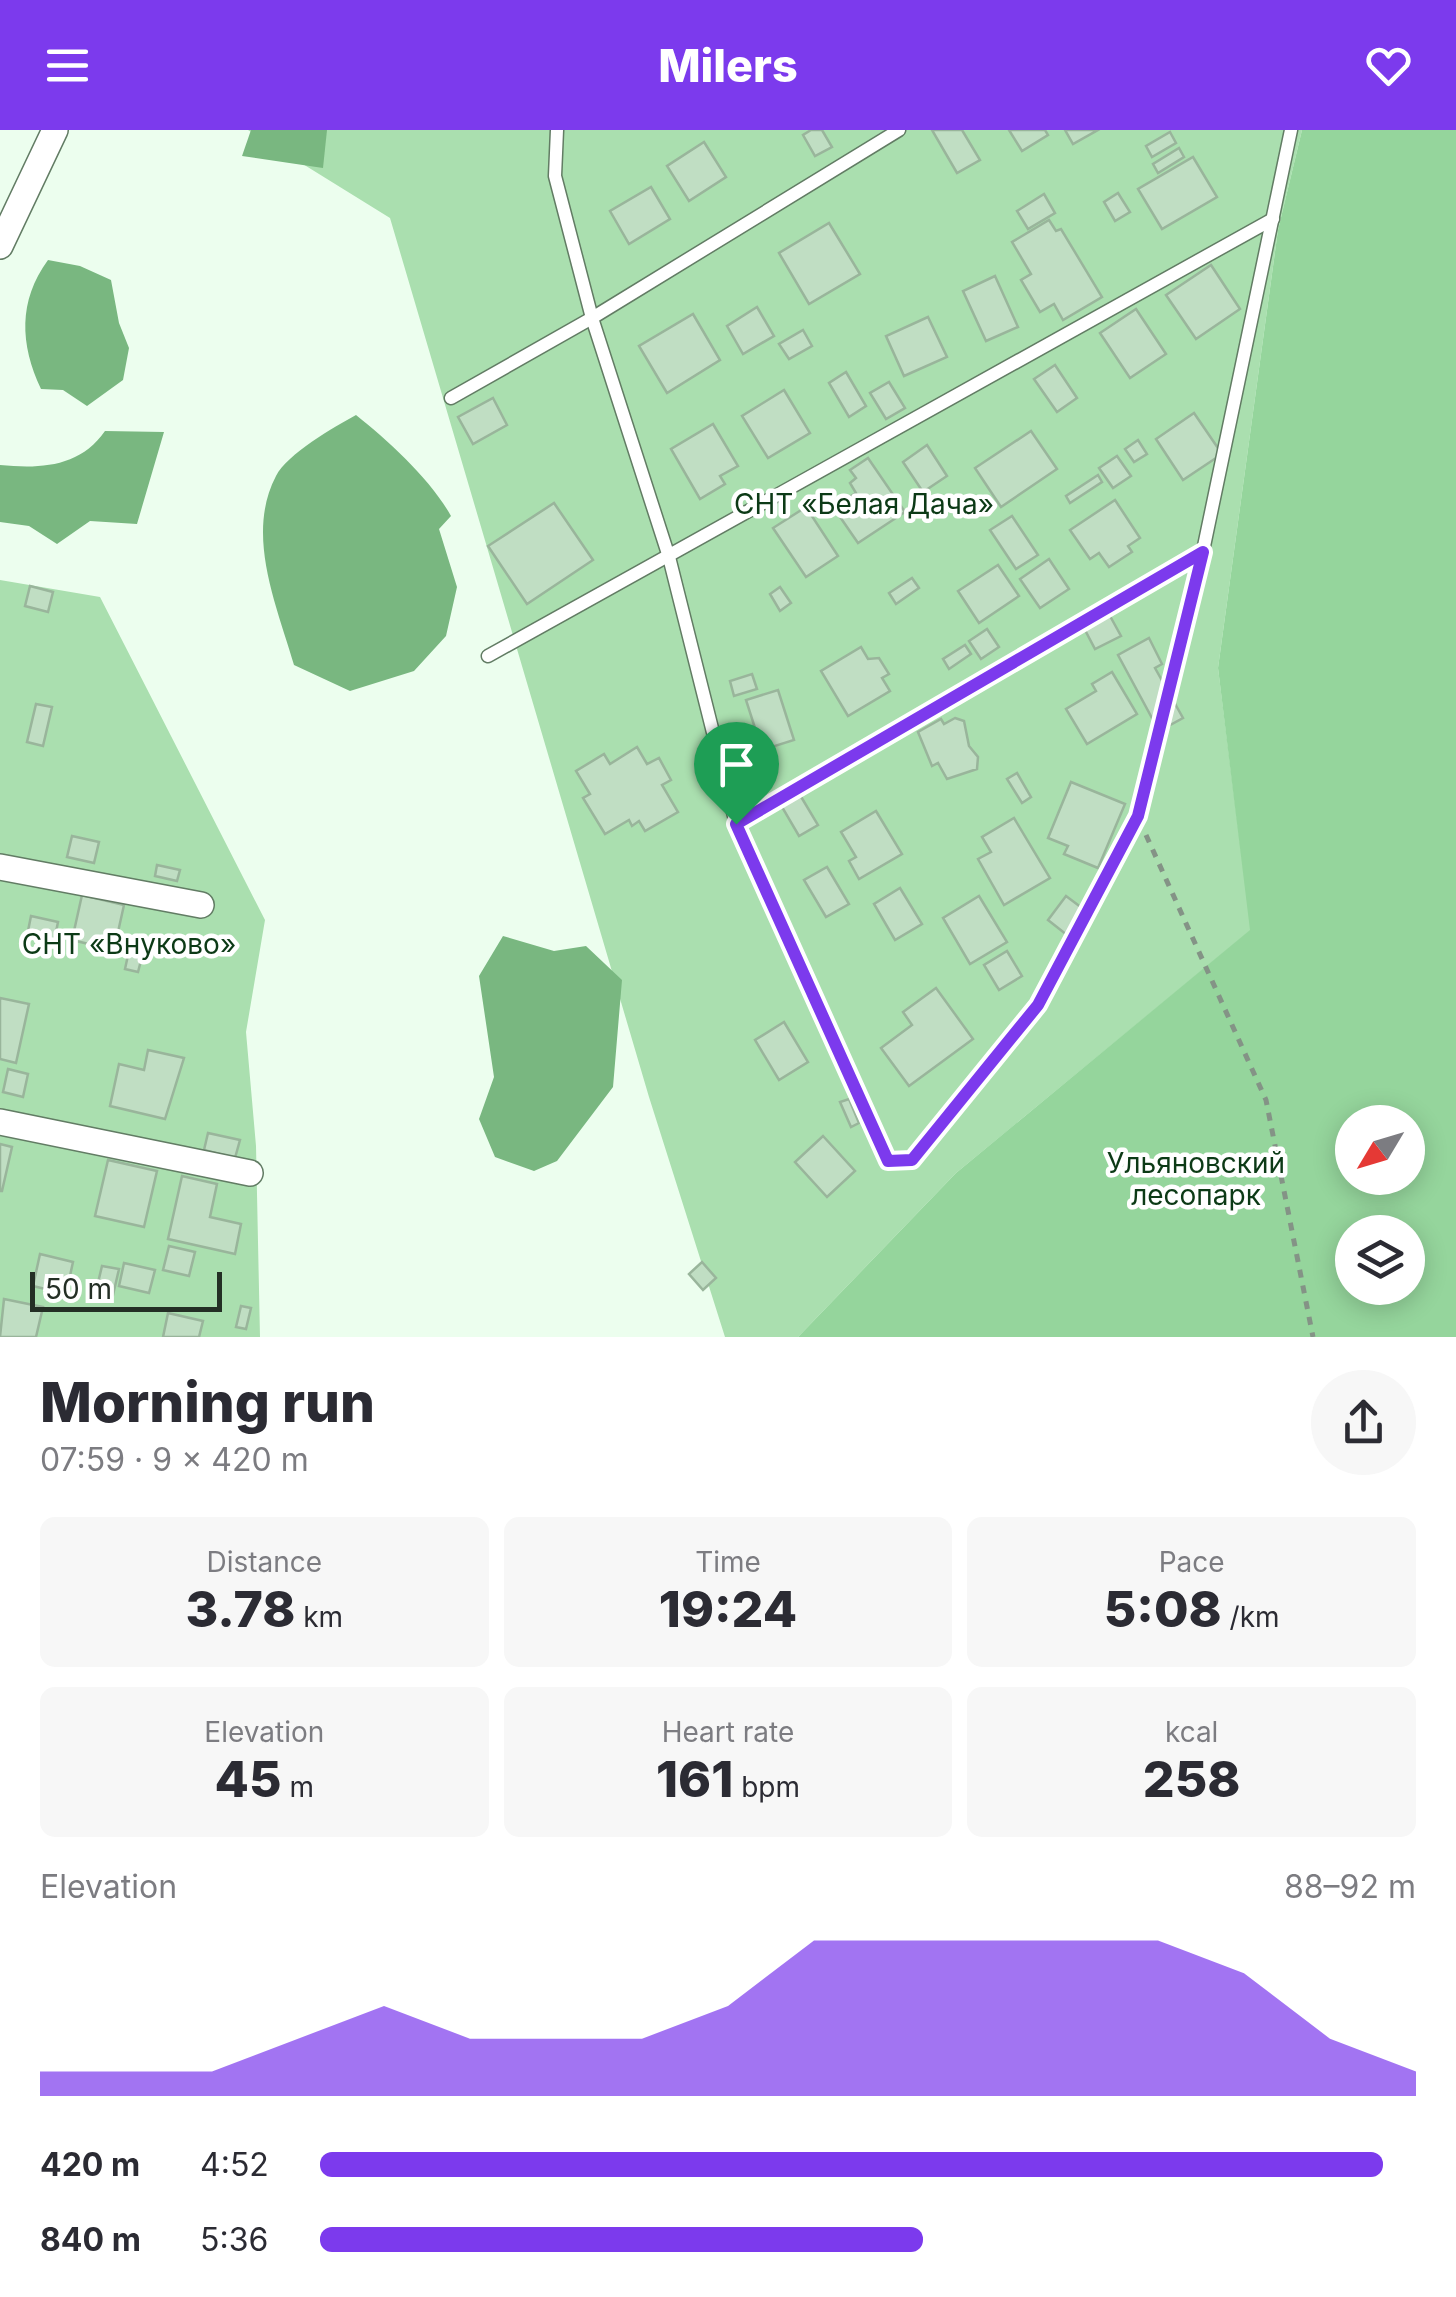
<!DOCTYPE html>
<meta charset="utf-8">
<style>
body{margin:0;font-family:Inter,sans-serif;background:#f7f7f7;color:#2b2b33;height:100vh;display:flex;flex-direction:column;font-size:38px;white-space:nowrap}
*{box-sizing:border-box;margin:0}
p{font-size:32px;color:#7c7c81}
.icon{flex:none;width:55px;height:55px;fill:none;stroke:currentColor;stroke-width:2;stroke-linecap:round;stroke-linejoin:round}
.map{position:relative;height:1207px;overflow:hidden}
.drawer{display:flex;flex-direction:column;background:#fff;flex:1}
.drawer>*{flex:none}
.needle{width:65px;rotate:232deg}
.buttons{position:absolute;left:1335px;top:975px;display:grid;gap:20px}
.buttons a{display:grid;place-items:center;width:90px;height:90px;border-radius:50%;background:#fff;box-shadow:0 5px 25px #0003;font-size:50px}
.scale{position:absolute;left:30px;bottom:25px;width:192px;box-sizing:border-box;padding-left:10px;border:5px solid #242f25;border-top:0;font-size:28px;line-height:35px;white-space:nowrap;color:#242f25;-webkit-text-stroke:8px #fff;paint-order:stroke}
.pin{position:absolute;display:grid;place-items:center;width:85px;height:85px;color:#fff;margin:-102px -42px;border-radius:50% 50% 50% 0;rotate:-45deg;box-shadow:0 0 10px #0007}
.pin .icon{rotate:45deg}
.round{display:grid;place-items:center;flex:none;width:105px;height:105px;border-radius:52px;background:#f7f7f7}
.headline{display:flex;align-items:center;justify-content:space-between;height:170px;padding:0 40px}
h1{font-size:55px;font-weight:800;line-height:75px}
.stats{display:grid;grid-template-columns:repeat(3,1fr);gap:15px;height:170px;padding:10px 40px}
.stats div{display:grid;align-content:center;border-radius:15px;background:#f7f7f7;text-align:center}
.stats b{font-size:50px;font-weight:800}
.stats small{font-size:28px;font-weight:400}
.stats p{font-size:28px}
.chart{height:280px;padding:20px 40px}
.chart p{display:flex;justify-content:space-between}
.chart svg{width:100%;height:180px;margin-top:10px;fill:#7c3aed;opacity:.7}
ul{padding:0 40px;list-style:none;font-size:32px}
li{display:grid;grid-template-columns:160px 120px 1fr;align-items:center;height:75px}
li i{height:25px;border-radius:12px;background:#7c3aed}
header{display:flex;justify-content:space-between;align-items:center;height:130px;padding:0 40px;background:#7c3aed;color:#fff;font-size:45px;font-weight:800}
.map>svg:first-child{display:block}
.green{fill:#aadfaf}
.forest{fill:#95d59c;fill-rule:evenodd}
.water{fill:#79b780}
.building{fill:#c0dec3;stroke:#99b59b;stroke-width:2.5}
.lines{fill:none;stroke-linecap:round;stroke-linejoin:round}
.service-casing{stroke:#627c64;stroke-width:15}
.minor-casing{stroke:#627c64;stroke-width:28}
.path{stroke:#849386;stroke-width:5;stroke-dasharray:8 8;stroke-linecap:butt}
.service{stroke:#fff;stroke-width:12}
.minor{stroke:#fff;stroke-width:25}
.route-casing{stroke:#fff;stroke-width:20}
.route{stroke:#7c3aed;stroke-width:12}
.labels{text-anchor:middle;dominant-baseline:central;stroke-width:9;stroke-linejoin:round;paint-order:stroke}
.park-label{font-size:28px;fill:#0c3a16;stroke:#fff}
</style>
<header><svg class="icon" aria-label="menu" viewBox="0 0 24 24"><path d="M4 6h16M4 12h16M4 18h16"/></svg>Milers<svg class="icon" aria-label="heart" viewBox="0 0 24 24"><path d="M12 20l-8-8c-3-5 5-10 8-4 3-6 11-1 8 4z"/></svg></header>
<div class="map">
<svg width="1456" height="1207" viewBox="0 0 1456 1207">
<rect width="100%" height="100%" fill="#ecfeee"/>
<g class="green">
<path d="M 248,0 L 1302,0 L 1278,100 L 1218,538 L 1251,800 L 956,1043 L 798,1207 L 725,1207 L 649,967 L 390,88 Z"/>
<path d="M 0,450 L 100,467 L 265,790 L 246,902 L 256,1016 L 260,1207 L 0,1207 Z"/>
</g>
<path class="forest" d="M 1302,0 L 1456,0 L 1456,1207 L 798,1207 L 956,1043 L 1250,800 L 1218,538 L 1278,100 ZM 1352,992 L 1408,992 L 1408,1048 L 1352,1048 ZM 1352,1102 L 1408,1102 L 1408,1158 L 1352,1158 Z"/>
<g class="water">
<path d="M 251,0 L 327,0 L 323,38 L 242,26 Z"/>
<path d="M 48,130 L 80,136 L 111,150 L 119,193 L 129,218 L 123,250 L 87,276 L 63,260 L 41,259 C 20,214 18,171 48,130 Z"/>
<path d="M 356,285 C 390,312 431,350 451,386 L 439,399 L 457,457 L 446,506 L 414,541 L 350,561 L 294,535 C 277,476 245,405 276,346 C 287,324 334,297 356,285 Z"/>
<path d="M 105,301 L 164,302 L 137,394 L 90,391 L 57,414 L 29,396 L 0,392 L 0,335 C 41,339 80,337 105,301 Z"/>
<path d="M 503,806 L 554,821 L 586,816 L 622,850 L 613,957 L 557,1031 L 534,1041 L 495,1027 L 479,989 L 494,947 L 479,846 Z"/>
</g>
<g class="building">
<path d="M 811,0 L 822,0 L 832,17 L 815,26 L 803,5 Z"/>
<path d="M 932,0 L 962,0 L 980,30 L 957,43 Z"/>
<path d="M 1009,0 L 1045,0 L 1048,5 L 1022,21 Z"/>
<path d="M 1065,0 L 1098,0 L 1073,14 Z"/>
<path d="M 1170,2 L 1176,13 L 1152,27 L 1146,16 Z"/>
<path d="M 704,12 L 726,47 L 689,71 L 667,36 Z"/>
<path d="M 1179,18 L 1184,27 L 1158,43 L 1153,34 Z"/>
<path d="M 1193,27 L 1217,67 L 1162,99 L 1138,59 Z"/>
<path d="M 651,57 L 670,89 L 629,114 L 610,81 Z"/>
<path d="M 1118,63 L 1130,82 L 1115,91 L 1104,72 Z"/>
<path d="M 1044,64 L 1055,83 L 1028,99 L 1017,81 Z"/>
<path d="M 1049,90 L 1056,101 L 1061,99 L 1102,167 L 1063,190 L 1054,174 L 1040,182 L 1021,150 L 1031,144 L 1012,112 Z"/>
<path d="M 829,93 L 860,144 L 809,174 L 779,123 Z"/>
<path d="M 1211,135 L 1240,179 L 1196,209 L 1166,165 Z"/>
<path d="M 995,146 L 1018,197 L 986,211 L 963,161 Z"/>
<path d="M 757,177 L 774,206 L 743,224 L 727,196 Z"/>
<path d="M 1136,179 L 1166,224 L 1130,248 L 1100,203 Z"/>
<path d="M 693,184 L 720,230 L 667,263 L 639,216 Z"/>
<path d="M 928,187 L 947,227 L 904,246 L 886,206 Z"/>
<path d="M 803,200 L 812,216 L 789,229 L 779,214 Z"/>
<path d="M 1055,235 L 1077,268 L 1057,282 L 1034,249 Z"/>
<path d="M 846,242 L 866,276 L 849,287 L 829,253 Z"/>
<path d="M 889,252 L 905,278 L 886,289 L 870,263 Z"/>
<path d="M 784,260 L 810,303 L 768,328 L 742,286 Z"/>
<path d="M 493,268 L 507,295 L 473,314 L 458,287 Z"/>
<path d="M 1194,283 L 1222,324 L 1183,350 L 1156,309 Z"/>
<path d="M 713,294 L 738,336 L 720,346 L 725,354 L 700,369 L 671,319 Z"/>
<path d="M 1031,301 L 1057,339 L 1001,377 L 975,338 Z"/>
<path d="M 1138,310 L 1147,324 L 1134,332 L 1125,319 Z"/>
<path d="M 927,315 L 947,346 L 923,362 L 903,332 Z"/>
<path d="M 1117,326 L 1131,346 L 1113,358 L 1099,338 Z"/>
<path d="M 868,328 L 905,382 L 858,413 L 838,384 L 850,376 L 846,369 L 856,363 L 850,353 L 856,348 L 850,340 Z"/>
<path d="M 1098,345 L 1102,352 L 1070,373 L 1066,366 Z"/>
<path d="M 1115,370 L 1140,408 L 1128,416 L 1132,422 L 1109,437 L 1099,423 L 1090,429 L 1070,400 Z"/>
<path d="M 554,373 L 593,430 L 527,474 L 488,416 Z"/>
<path d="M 806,377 L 838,426 L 806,447 L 773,398 Z"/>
<path d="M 1012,386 L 1038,425 L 1016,439 L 990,400 Z"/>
<path d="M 1049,429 L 1069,459 L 1040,478 L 1020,449 Z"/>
<path d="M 998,435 L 1019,466 L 979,493 L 958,461 Z"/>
<path d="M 912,448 L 919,458 L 896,474 L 889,463 Z"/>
<path d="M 30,456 L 53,462 L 48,482 L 25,476 Z"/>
<path d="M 780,457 L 791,473 L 780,481 L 770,464 Z"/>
<path d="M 1110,486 L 1121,506 L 1095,519 L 1085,500 Z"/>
<path d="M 987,499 L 999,517 L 981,529 L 969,511 Z"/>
<path d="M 1149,508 L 1162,534 L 1155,538 L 1183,588 L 1159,601 L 1118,525 Z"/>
<path d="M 965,515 L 971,524 L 949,539 L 943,529 Z"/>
<path d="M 861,517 L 868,529 L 879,528 L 889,544 L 882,548 L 890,561 L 848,586 L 821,541 Z"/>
<path d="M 1112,542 L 1137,584 L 1087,614 L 1066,579 L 1096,561 L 1092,554 Z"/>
<path d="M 752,544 L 757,559 L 734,566 L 730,551 Z"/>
<path d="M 778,560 L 794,610 L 762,620 L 746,570 Z"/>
<path d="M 36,574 L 52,577 L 43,616 L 27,612 Z"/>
<path d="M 955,588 L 964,591 L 969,616 L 978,627 L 977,639 L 947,649 L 938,633 L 932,636 L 918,602 L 941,589 L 944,594 Z"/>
<path d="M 637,617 L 647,634 L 659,628 L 671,650 L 662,655 L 678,682 L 645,701 L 639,691 L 632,696 L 629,690 L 605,704 L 583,668 L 590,664 L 576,641 L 604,624 L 610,634 Z"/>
<path d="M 1017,643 L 1031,667 L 1022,673 L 1007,649 Z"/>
<path d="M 1071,652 L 1125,674 L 1098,738 L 1064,724 L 1068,716 L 1048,708 Z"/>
<path d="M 800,665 L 818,695 L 799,706 L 782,677 Z"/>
<path d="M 876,681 L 902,724 L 859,749 L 849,731 L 856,727 L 841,702 Z"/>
<path d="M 1014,688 L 1050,748 L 1004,775 L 978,729 L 991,722 L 982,707 Z"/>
<path d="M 72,706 L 99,712 L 94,733 L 67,727 Z"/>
<path d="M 157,735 L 180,740 L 177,751 L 155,746 Z"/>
<path d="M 827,737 L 849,774 L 826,787 L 804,750 Z"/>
<path d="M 900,758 L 922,794 L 895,810 L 874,774 Z"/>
<path d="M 82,765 L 124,775 L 114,820 L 72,810 Z"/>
<path d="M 979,766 L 1007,812 L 970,834 L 943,788 Z"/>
<path d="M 1066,766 L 1086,781 L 1067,805 L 1048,790 Z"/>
<path d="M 31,786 L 58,792 L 54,812 L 27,806 Z"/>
<path d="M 130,816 L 144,819 L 138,842 L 125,839 Z"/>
<path d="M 1007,821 L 1022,846 L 999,860 L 984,835 Z"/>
<path d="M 936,858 L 973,909 L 909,956 L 881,918 L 912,895 L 903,882 Z"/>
<path d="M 0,868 L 29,874 L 16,933 L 0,929 Z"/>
<path d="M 784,892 L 808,932 L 779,950 L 755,910 Z"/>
<path d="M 148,920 L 184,928 L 165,989 L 110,976 L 119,934 L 144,940 Z"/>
<path d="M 8,939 L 28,944 L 23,967 L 3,962 Z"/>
<path d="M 849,969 L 859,993 L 851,997 L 840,972 Z"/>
<path d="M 208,1003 L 240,1010 L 235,1028 L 204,1020 Z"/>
<path d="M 823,1006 L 855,1041 L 827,1067 L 795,1032 Z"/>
<path d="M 0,1014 L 12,1017 L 2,1061 L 0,1061 Z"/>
<path d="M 108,1030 L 157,1041 L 144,1097 L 95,1086 Z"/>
<path d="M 182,1046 L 217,1054 L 210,1087 L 241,1094 L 235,1124 L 168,1109 Z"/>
<path d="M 169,1116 L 195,1122 L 189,1146 L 163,1140 Z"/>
<path d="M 40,1124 L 73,1132 L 66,1164 L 33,1156 Z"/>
<path d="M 702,1132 L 716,1148 L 703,1160 L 689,1144 Z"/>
<path d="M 124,1133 L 155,1140 L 149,1163 L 119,1156 Z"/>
<path d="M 102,1136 L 119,1139 L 113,1165 L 96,1161 Z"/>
<path d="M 4,1169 L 43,1177 L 36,1207 L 0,1207 Z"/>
<path d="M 241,1176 L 251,1178 L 246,1199 L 236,1197 Z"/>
<path d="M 168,1183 L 203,1191 L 199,1207 L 163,1207 Z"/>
</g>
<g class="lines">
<g class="service-casing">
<g id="service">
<path d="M 557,0 L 555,46 L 592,188 L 669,427 L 736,694 L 888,1031 L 912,1030 L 1038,875 L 1137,686 L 1203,421 L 1291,0"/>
<path d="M 451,268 L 592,188 L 899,0"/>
<path d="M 488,526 L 1273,89"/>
<path d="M 736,694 L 1203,421"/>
</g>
</g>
<g class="minor-casing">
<g id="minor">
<path d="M 0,116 L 55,0"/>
<path d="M 0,737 L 201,775"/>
<path d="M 0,992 L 250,1043"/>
</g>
</g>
<path class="path" d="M 1146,705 L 1266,970 L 1313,1207"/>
<use href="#service" class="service"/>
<use href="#minor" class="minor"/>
</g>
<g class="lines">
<g class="route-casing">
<path id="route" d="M 1203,422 L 1138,686 L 1038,875 L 912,1030 L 888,1031 L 736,694 Z"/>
</g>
<use href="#route" class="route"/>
</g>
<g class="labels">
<g class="park-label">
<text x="864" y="374">СНТ «Белая Дача»</text>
<text x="129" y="814">СНТ «Внуково»</text>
<text x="1196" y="1033">Ульяновский<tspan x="1196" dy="32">лесопарк</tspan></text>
</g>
</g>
</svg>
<div class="buttons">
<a><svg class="needle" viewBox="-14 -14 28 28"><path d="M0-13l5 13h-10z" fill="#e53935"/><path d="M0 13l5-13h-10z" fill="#7c7c81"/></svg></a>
<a><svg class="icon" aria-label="layers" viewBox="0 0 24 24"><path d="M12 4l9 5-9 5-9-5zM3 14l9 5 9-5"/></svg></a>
</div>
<div class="scale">50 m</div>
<div class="pin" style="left:736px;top:694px;background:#1e9e55"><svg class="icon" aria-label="arrive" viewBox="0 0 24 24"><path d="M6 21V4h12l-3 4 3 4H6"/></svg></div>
</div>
<section class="drawer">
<div class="headline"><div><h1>Morning run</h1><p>07:59 · 9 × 420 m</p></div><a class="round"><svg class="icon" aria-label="share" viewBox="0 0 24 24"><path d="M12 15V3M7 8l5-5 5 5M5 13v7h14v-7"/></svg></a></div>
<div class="stats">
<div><p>Distance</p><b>3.78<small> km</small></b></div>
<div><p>Time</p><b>19:24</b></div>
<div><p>Pace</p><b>5:08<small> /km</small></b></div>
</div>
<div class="stats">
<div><p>Elevation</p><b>45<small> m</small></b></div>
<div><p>Heart rate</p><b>161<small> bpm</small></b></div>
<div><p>kcal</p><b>258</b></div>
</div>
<div class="chart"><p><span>Elevation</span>88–92 m</p>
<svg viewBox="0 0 160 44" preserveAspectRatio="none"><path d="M0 44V38L10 38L20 38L30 30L40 22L50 30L60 30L70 30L80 22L90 6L100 6L110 6L120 6L130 6L140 14L150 30L160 38V44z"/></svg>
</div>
<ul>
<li><b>420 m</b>4:52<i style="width:97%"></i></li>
<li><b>840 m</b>5:36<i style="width:55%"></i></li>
</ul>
</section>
